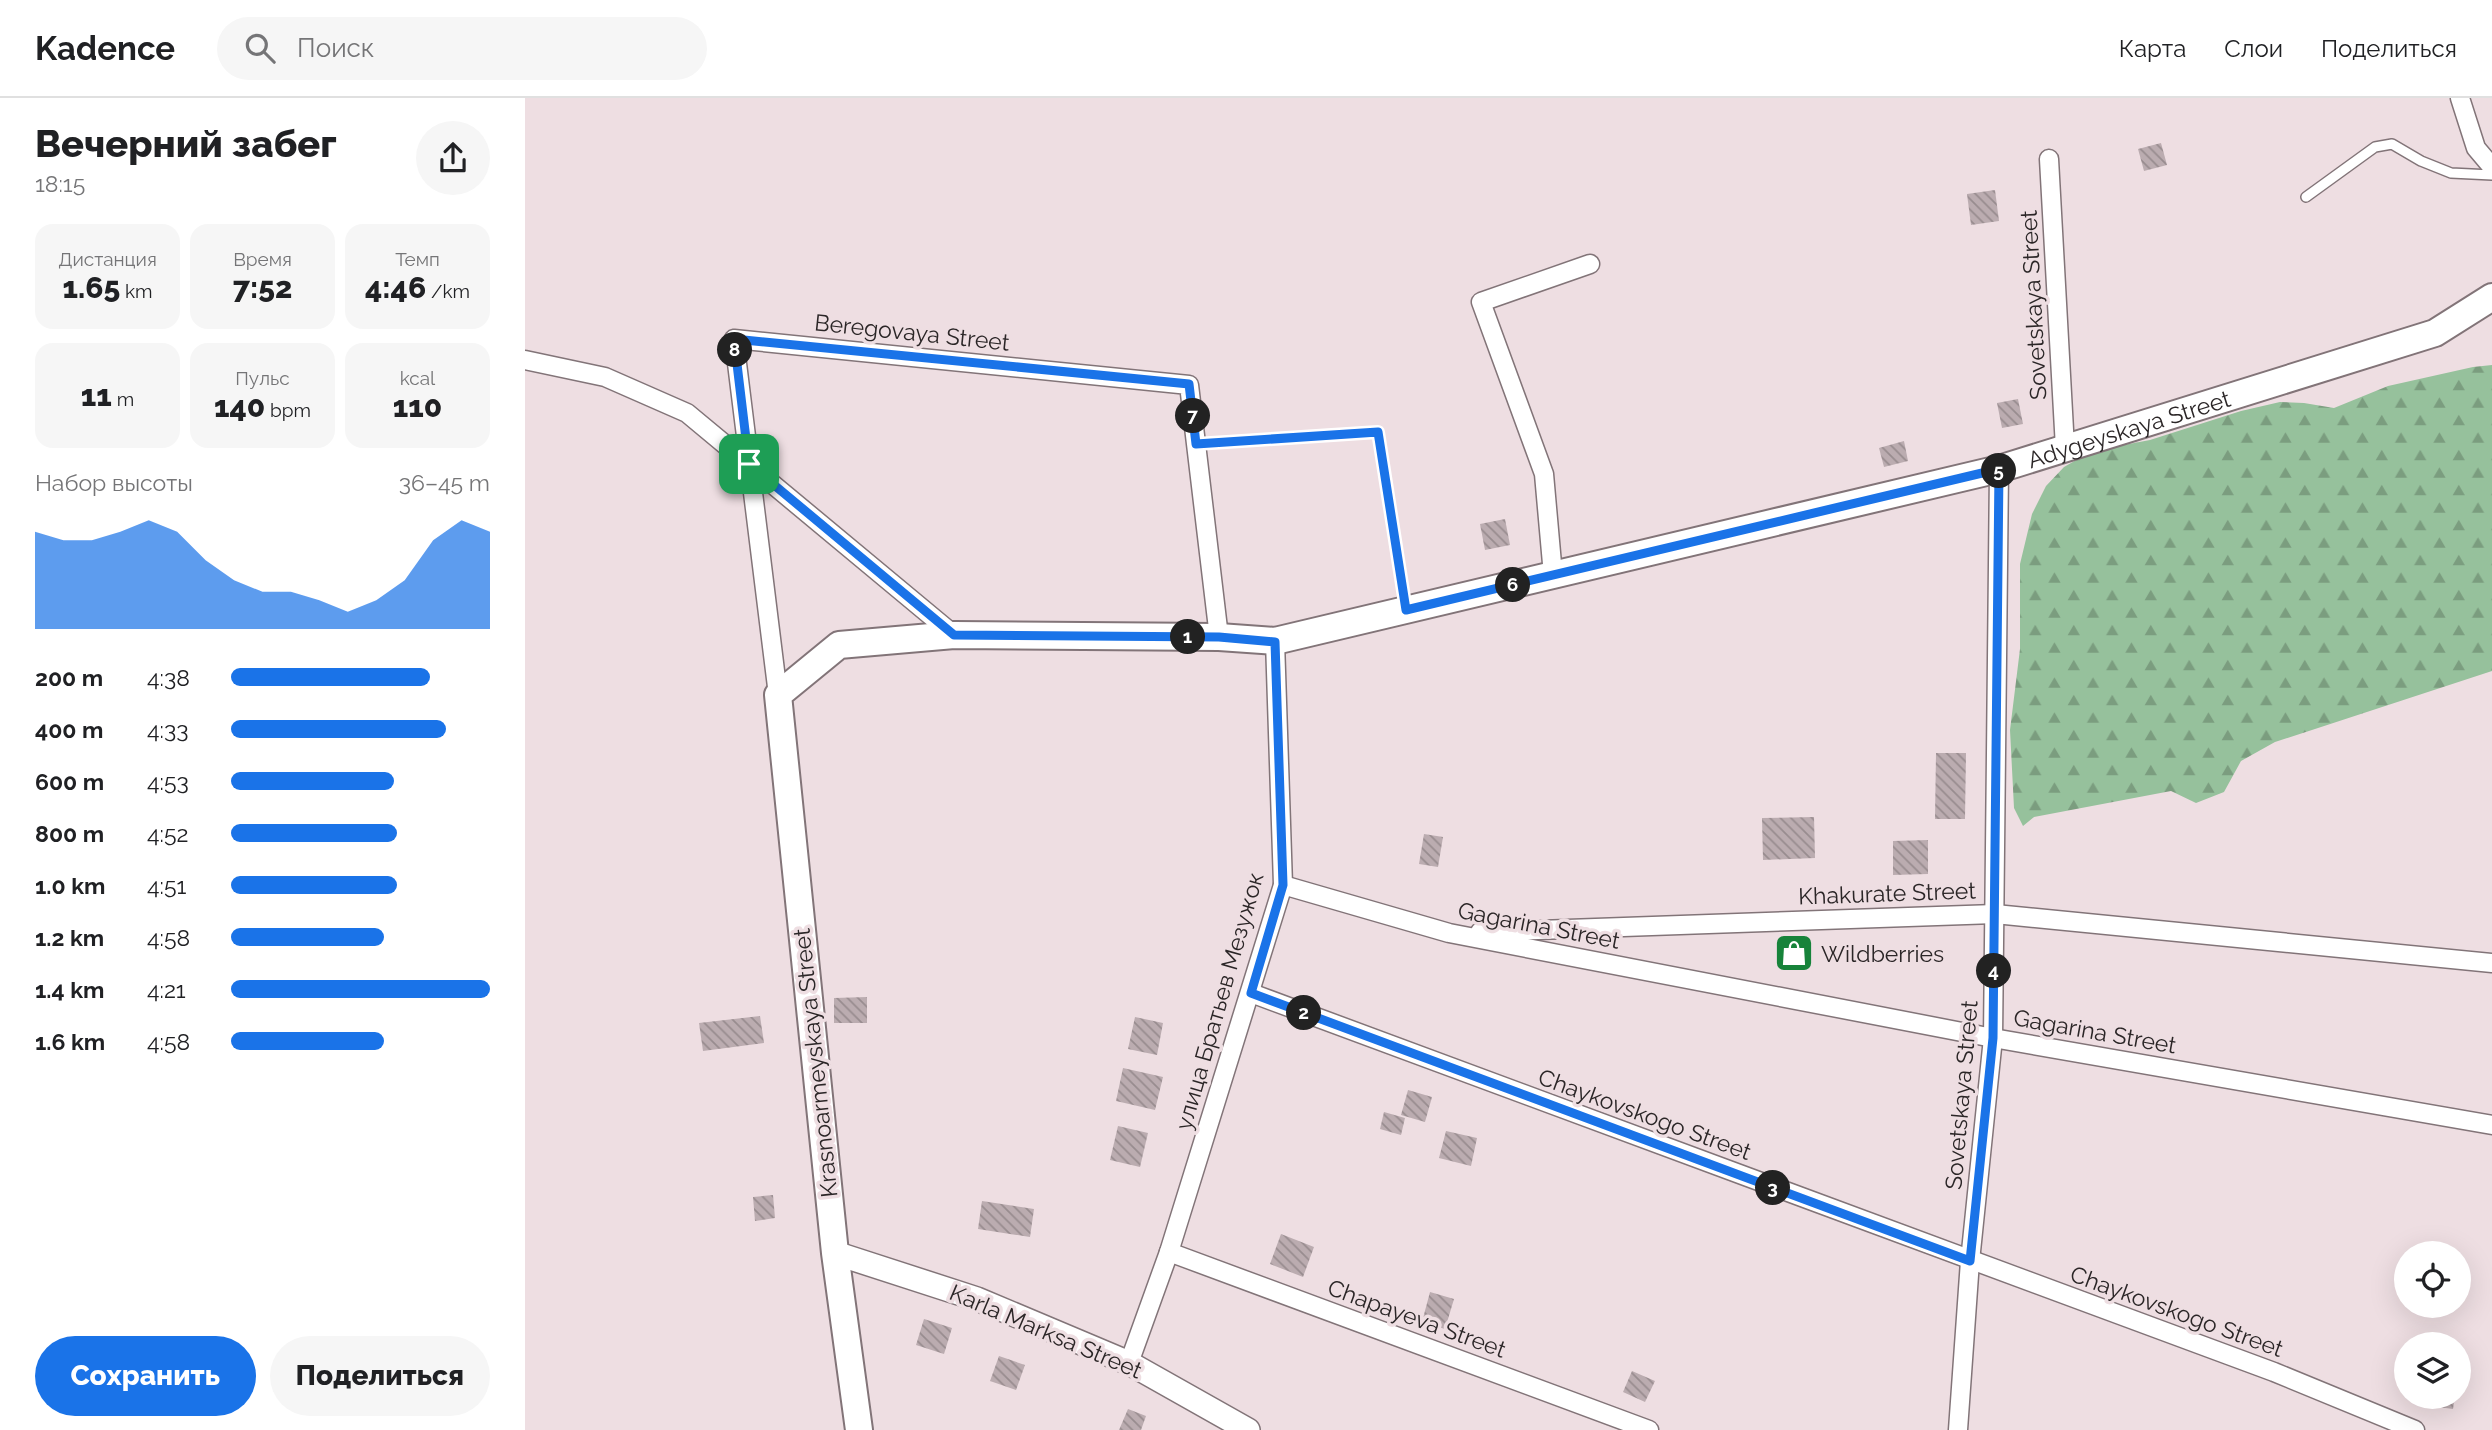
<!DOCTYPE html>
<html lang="ru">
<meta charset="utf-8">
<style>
body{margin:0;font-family:Raleway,sans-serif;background:#f6f6f6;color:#202124;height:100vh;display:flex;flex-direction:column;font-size:26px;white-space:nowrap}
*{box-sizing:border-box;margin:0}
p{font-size:23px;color:#757577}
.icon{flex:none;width:38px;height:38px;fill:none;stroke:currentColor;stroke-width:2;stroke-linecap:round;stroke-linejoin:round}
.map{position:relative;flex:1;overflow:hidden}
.panel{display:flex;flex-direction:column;background:#fff;width:525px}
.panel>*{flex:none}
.controls{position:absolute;left:1869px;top:1143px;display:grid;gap:14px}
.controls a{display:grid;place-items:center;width:77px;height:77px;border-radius:50%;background:#fff;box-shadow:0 7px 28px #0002;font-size:35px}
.pin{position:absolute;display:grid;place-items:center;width:60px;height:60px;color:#fff;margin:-30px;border-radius:14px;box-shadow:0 4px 10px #0006}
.km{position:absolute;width:35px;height:35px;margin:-18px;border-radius:50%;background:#222;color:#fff;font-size:19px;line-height:35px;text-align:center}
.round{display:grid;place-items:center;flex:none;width:74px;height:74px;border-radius:37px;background:#f6f6f6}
.head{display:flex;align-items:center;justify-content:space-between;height:119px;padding:0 35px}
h1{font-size:38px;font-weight:800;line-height:52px}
.figures{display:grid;grid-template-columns:repeat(3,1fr);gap:10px;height:119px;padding:7px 35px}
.figures div{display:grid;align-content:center;border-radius:18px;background:#f6f6f6;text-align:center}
.figures b{font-size:30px;font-weight:800}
.figures small{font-size:19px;font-weight:400}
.figures p{font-size:19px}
.chart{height:196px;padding:14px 35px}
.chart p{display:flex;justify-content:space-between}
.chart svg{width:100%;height:126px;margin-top:7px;fill:#1a73e8;opacity:.7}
.cta{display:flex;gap:14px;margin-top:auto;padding:14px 35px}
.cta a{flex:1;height:80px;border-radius:42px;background:#1a73e8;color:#fff;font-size:28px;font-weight:800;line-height:80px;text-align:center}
.cta a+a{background:#f6f6f6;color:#202124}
ul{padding:0 35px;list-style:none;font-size:23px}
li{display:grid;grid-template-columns:112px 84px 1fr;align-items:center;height:52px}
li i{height:18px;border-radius:9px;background:#1a73e8}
header{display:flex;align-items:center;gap:42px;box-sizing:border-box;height:98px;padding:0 35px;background:#fff;border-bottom:2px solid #e0e0e0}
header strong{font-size:33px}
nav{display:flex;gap:38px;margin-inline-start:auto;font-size:24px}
.search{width:490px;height:63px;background:#f6f6f6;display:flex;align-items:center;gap:18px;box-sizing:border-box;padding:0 24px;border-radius:38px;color:#757577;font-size:26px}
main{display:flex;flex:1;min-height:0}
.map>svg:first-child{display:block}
.forest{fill:url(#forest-firs)}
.building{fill:url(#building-back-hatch)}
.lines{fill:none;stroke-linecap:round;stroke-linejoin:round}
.service-casing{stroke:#827478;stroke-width:12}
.minor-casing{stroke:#827478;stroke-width:21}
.tertiary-casing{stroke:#827478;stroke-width:26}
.secondary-casing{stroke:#827478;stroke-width:30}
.service{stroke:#fff;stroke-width:9}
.minor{stroke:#fff;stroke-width:18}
.tertiary{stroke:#fff;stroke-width:23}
.secondary{stroke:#fff;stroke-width:26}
.route-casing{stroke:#fff;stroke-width:14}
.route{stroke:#1a73e8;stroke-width:9}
.labels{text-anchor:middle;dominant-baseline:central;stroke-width:7;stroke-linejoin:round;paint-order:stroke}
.street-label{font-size:23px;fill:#2b2627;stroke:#eedee2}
.poi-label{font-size:23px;fill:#2b2627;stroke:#eedee2;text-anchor:start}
</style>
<header>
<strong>Kadence</strong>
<div class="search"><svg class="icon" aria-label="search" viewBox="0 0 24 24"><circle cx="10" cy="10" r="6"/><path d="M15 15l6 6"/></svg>Поиск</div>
<nav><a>Карта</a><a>Слои</a><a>Поделиться</a></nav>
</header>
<main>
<section class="panel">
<div class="head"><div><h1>Вечерний забег</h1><p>18:15</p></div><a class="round"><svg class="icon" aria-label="share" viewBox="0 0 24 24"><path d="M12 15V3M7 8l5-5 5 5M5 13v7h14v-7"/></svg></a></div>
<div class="figures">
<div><p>Дистанция</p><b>1.65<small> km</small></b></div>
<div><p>Время</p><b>7:52</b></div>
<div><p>Темп</p><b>4:46<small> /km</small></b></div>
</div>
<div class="figures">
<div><b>11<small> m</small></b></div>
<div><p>Пульс</p><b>140<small> bpm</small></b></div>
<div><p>kcal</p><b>110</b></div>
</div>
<div class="chart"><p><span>Набор высоты</span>36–45 m</p>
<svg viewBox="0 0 160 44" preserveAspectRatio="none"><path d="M0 44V10L10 13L20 13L30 10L40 6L50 10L60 20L70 27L80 31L90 31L100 34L110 38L120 34L130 27L140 13L150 6L160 10V44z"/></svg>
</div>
<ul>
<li><b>200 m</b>4:38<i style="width:77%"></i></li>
<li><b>400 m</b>4:33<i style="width:83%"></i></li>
<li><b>600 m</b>4:53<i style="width:63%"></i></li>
<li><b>800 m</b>4:52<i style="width:64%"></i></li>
<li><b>1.0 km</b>4:51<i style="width:64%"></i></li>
<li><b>1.2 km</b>4:58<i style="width:59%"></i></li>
<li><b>1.4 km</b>4:21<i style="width:100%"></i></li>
<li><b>1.6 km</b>4:58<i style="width:59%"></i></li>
</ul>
<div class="cta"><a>Сохранить</a><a>Поделиться</a></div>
</section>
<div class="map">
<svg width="1967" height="1332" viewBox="0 0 1967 1332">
<defs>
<pattern id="forest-firs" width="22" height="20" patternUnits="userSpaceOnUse" patternTransform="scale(1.75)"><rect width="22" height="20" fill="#96c19c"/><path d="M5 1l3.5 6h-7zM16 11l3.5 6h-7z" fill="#7b9d7f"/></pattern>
<pattern id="building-back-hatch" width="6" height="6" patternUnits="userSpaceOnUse" patternTransform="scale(1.75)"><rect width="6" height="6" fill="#bbacb0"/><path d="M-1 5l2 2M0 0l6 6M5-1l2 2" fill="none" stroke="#988c8f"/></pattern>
</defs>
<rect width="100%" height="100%" fill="#eedee2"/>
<path class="forest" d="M 1967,267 L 1967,573 L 1750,644 L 1716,663 L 1699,694 L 1671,705 L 1646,693 L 1509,719 L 1498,728 L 1489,710 L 1485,632 L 1495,551 L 1495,466 L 1507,416 L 1521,388 L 1539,369 L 1567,353 L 1625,342 L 1716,313 L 1755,304 L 1779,305 L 1809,310 L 1863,288 L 1948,269 Z"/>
<g class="building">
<path d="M 1636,45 L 1642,67 L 1619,73 L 1613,51 Z"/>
<path d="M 1470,92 L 1474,123 L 1446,127 L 1442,96 Z"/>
<path d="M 1493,301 L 1498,326 L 1477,330 L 1472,305 Z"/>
<path d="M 1379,343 L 1383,363 L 1359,369 L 1354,350 Z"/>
<path d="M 980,421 L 985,447 L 960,452 L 955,426 Z"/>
<path d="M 1411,655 L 1441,655 L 1440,721 L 1410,721 Z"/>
<path d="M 1289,719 L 1290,760 L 1238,762 L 1237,720 Z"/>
<path d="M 899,736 L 918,739 L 913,769 L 894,766 Z"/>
<path d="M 1403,742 L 1403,776 L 1368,777 L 1368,743 Z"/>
<path d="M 1257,838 L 1283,840 L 1280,872 L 1254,870 Z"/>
<path d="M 342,899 L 342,925 L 309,925 L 309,900 Z"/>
<path d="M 235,918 L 239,945 L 178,953 L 174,925 Z"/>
<path d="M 610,919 L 638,925 L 632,957 L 603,951 Z"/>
<path d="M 598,970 L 638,979 L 630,1012 L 591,1003 Z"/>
<path d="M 883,992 L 907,999 L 900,1024 L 876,1017 Z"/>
<path d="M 859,1014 L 880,1020 L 876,1037 L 855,1031 Z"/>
<path d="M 593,1028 L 623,1035 L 615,1069 L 585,1062 Z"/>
<path d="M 921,1033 L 952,1040 L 946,1068 L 914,1060 Z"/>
<path d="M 248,1097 L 250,1120 L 230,1123 L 228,1099 Z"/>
<path d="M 457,1103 L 509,1111 L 505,1139 L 453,1131 Z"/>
<path d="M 756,1136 L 789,1149 L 778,1179 L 745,1166 Z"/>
<path d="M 905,1194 L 929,1201 L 920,1231 L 897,1224 Z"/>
<path d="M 399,1221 L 427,1230 L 419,1256 L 391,1247 Z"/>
<path d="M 474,1258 L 500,1267 L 491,1292 L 465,1283 Z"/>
<path d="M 1107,1273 L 1130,1283 L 1120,1304 L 1098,1294 Z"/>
<path d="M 1900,1298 L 1930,1298 L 1928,1311 L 1899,1307 Z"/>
<path d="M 603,1311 L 621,1318 L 616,1332 L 594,1332 Z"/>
</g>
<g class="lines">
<g class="service-casing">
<g id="service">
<path d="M 1781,99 L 1850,49 L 1867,46 L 1896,63 L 1926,75 L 1967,77"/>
<path d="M 671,346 L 853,334 L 881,511"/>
</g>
</g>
<g class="minor-casing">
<g id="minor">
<path d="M 1935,0 L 1951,50 L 1967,69"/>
<path d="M 1524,61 L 1540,350"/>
<path d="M 0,262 L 80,279 L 162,315 L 429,537"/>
<path d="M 1028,477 L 1019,376 L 956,204 L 1065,166"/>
<path d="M 253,597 L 209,241 L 664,287 L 694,539"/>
<path d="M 758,787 L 924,835 L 1468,940 L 1967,1027"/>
<path d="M 955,834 L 1470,816 L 1967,865"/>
<path d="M 726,895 L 1749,1274 L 1890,1332"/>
<path d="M 644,1154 L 1124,1332"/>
<path d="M 604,1265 L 644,1154 L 758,787 L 750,543"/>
<path d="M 1433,1332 L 1445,1163 L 1468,940 L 1474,371"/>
</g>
</g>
<g class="tertiary-casing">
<path id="tertiary" d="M 310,1155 L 452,1201 L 604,1265 L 723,1332"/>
</g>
<g class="secondary-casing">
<g id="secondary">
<path id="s1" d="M 334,1332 L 310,1155 L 253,597 L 314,547 L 429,537 L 694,539 L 750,543 L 1474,371 L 1910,235 L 1967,199"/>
</g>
</g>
<use href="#service" class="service"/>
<use href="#minor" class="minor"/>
<use href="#tertiary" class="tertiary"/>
<use href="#secondary" class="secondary"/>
</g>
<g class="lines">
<g class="route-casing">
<path id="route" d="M 209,241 L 664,286 L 671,346 L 853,334 L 881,512 L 1474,371 L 1468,940 L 1445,1163 L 726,895 L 758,787 L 750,544 L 694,539 L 429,537 L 224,366 Z"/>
</g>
<use href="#route" class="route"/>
</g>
<defs>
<g id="shop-square" transform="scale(2.0125)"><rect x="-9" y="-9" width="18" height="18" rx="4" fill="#17833a" stroke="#eedee2"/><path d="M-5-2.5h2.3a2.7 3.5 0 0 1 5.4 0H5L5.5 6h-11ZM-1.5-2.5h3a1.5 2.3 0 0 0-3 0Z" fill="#fff"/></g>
</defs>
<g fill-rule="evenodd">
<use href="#shop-square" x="1269" y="855"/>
</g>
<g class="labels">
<g class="street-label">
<text transform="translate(1508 207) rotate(-93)">Sovetskaya Street</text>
<text transform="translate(387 234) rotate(6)">Beregovaya Street</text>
<text stroke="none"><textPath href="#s1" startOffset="2135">Adygeyskaya Street</textPath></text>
<text transform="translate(1362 795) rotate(-2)">Khakurate Street</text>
<text transform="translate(1014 827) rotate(11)">Gagarina Street</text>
<text transform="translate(694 903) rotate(-74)">улица Братьев Мезужок</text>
<text transform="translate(1570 933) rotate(10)">Gagarina Street</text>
<text transform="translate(290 965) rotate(-96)">Krasnoarmeyskaya Street</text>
<text transform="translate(1436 997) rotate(-85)">Sovetskaya Street</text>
<text transform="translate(1120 1016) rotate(20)">Chaykovskogo Street</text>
<text transform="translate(1652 1213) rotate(20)">Chaykovskogo Street</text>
<text transform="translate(892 1220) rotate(20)">Chapayeva Street</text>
<text transform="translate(521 1233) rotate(23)">Karla Marksa Street</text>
</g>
<g class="poi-label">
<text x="1296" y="855">Wildberries</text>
</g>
</g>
</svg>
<div class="controls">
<a><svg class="icon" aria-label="locate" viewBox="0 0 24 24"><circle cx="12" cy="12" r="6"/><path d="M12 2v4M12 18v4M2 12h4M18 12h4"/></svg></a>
<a><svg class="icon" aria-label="layers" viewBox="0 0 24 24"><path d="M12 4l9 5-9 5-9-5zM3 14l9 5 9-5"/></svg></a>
</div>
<div class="pin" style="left:224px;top:366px;background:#1e9e55"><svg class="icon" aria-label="arrive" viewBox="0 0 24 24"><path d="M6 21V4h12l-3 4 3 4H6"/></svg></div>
<b class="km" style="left:663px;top:539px">1</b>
<b class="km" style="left:779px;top:915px">2</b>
<b class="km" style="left:1248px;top:1090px">3</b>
<b class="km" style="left:1469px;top:873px">4</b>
<b class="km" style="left:1474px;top:373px">5</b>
<b class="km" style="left:988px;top:487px">6</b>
<b class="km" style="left:668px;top:318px">7</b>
<b class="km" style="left:210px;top:252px">8</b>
</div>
</main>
